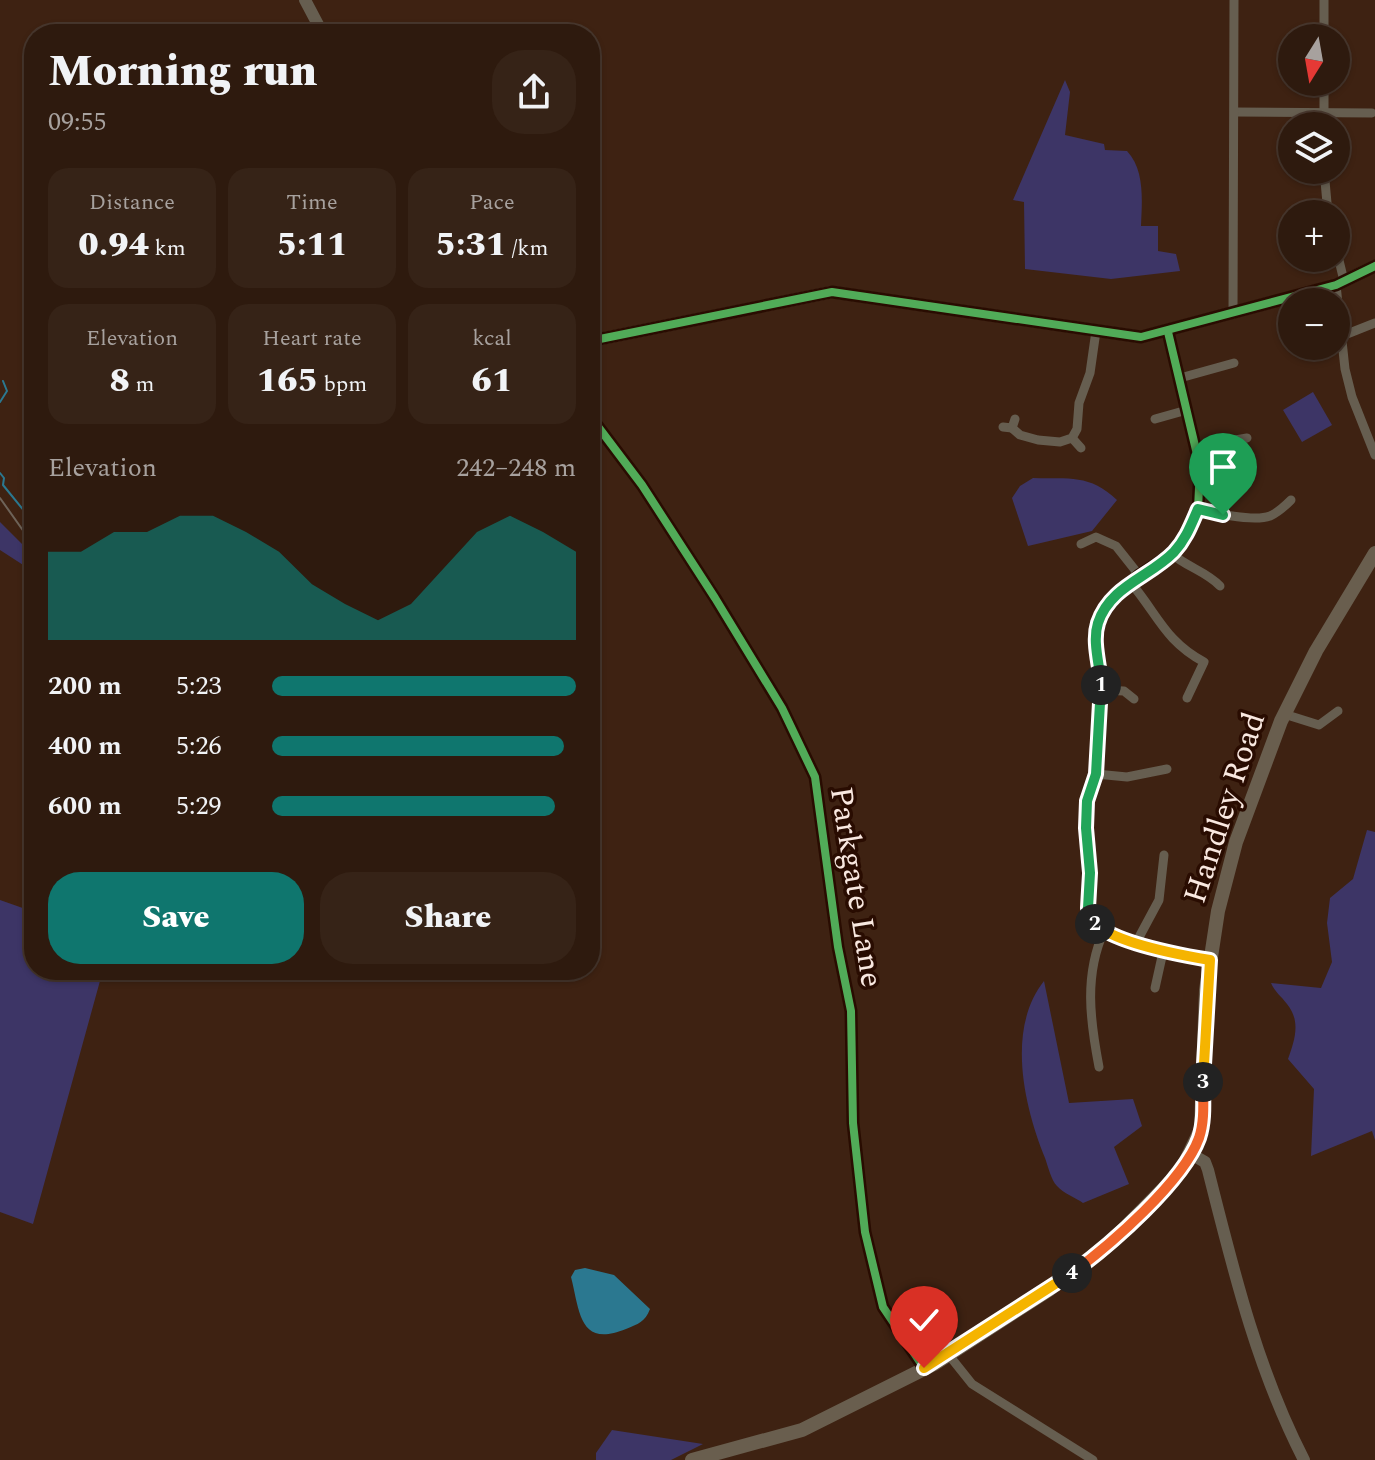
<!DOCTYPE html>
<meta charset="utf-8">
<style>
body{margin:0;font-family:Spectral,serif;background:#362317;color:#f1f3f6;height:100vh;display:flex;flex-direction:column;font-size:30px;white-space:nowrap}
*{box-sizing:border-box;margin:0}
p{font-size:26px;color:#a7a19e}
.icon{flex:none;width:44px;height:44px;fill:none;stroke:currentColor;stroke-width:2;stroke-linecap:round;stroke-linejoin:round}
.map{position:relative;flex:1;overflow:hidden}
.sheet{position:absolute;left:24px;top:24px;width:576px;height:956px;display:flex;flex-direction:column;background:#2e1a0e;border-radius:32px;box-shadow:0 2px 6px #0004,0 0 0 2px #49382e}
.sheet>*{flex:none}
.needle{width:52px;rotate:191deg}
.tools{position:absolute;left:1278px;top:24px;display:grid;gap:16px}
.tools a{display:grid;place-items:center;width:72px;height:72px;border-radius:50%;background:#2e1a0e;box-shadow:0 2px 6px #0004,0 0 0 2px #49382e;font-size:40px}
.pin{position:absolute;display:grid;place-items:center;width:68px;height:68px;color:#fff;margin:-82px -34px;border-radius:50% 50% 50% 0;rotate:-45deg;box-shadow:0 0 8px #0007}
.pin .icon{rotate:45deg}
.km{position:absolute;width:40px;height:40px;margin:-20px;border-radius:50%;background:#222;color:#fff;font-size:22px;line-height:40px;text-align:center}
.round{display:grid;place-items:center;flex:none;width:84px;height:84px;border-radius:32px;background:#362317}
.head{display:flex;align-items:center;justify-content:space-between;height:136px;padding:0 24px}
h1{font-size:44px;font-weight:800;line-height:60px}
.figures{display:grid;grid-template-columns:repeat(3,1fr);gap:12px;height:136px;padding:8px 24px}
.figures div{display:grid;align-content:center;border-radius:20px;background:#362317;text-align:center}
.figures b{font-size:34px;font-weight:800}
.figures small{font-size:22px;font-weight:400}
.figures p{font-size:22px}
.chart{height:224px;padding:16px 24px}
.chart p{display:flex;justify-content:space-between}
.chart svg{width:100%;height:144px;margin-top:8px;fill:#0f766e;opacity:.7}
.button{display:flex;gap:16px;margin-top:auto;padding:16px 24px}
.button a{flex:1;height:92px;border-radius:32px;background:#0f766e;color:#fff;font-size:32px;font-weight:800;line-height:92px;text-align:center}
.button a+a{background:#362317;color:#f1f3f6}
ul{padding:0 24px;list-style:none;font-size:26px}
li{display:grid;grid-template-columns:128px 96px 1fr;align-items:center;height:60px}
li i{height:20px;border-radius:10px;background:#0f766e}
.map>svg:first-child{display:block}
.green{fill:#3d3566}
.water{fill:#2b7890}
.lines{fill:none;stroke-linecap:round;stroke-linejoin:round}
.stream{stroke:#2b7890;stroke-width:2}
.minor{stroke:#665e50;stroke-width:9}
.tertiary{stroke:#665e50;stroke-width:12}
.secondary{stroke:#695e4e;stroke-width:14}
.rail{stroke:#6e6358;stroke-width:2}
.cycleway-casing{stroke:#290c01;stroke-width:13}
.cycleway{stroke:#51ab58;stroke-width:8}
.split-1-casing{stroke:#fff;stroke-width:16}
.split-2-casing{stroke:#fff;stroke-width:16}
.split-3-casing{stroke:#fff;stroke-width:16}
.split-4-casing{stroke:#fff;stroke-width:16}
.split-5-casing{stroke:#fff;stroke-width:16}
.split-1{stroke:#22a559;stroke-width:10}
.split-2{stroke:#22a559;stroke-width:10}
.split-3{stroke:#f5b400;stroke-width:10}
.split-4{stroke:#f0652b;stroke-width:10}
.split-5{stroke:#f5b400;stroke-width:10}
.labels{text-anchor:middle;dominant-baseline:central;stroke-width:7;stroke-linejoin:round;paint-order:stroke}
.street-label{font-size:32px;fill:#f9e8e0;stroke:#290c01}
</style>
<div class="map">
<svg width="1375" height="1460" viewBox="0 0 1375 1460">
<rect width="100%" height="100%" fill="#3e2212"/>
<g class="green">
<path d="M 1065,80 L 1070,92 L 1065,135 L 1104,144 L 1105,150 L 1127,151 C 1145,170 1142,201 1141,226 L 1158,226 L 1158,251 L 1176,254 L 1180,271 L 1111,279 L 1025,269 L 1024,202 L 1013,200 Z"/>
<path d="M 1313,392 L 1332,425 L 1302,442 L 1283,410 Z"/>
<path d="M 1033,478 C 1069,479 1090,474 1117,500 L 1092,531 L 1028,546 L 1012,498 L 1020,486 Z"/>
<path d="M 0,522 L 34,556 L 34,572 L 0,550 Z"/>
<path d="M 1367,830 L 1375,832 L 1375,1140 L 1372,1131 L 1311,1156 L 1314,1089 L 1288,1059 C 1295,1040 1301,1021 1287,1004 C 1281,996 1275,992 1271,983 L 1321,988 L 1332,962 L 1327,923 L 1330,898 L 1353,879 Z"/>
<path d="M 0,900 L 34,912 L 34,970 L 103,970 L 33,1224 L 0,1212 Z"/>
<path d="M 1044,981 L 1069,1103 L 1133,1099 L 1142,1126 L 1114,1147 L 1129,1184 L 1083,1203 C 1076,1198 1063,1193 1057,1186 C 1051,1180 1048,1166 1045,1158 C 1024,1106 1006,1029 1044,981 Z"/>
<path d="M 612,1430 L 703,1444 L 671,1460 L 596,1460 L 596,1453 Z"/>
</g>
<path class="water" d="M 585,1268 L 614,1275 L 650,1309 C 645,1322 638,1324 626,1329 C 579,1348 580,1312 571,1277 L 575,1270 Z"/>
<g class="lines">
<g class="stream">
<path d="M 0,402 L 7,391 L 3,381"/>
<path d="M 0,473 L 4,478 L 3,485 L 34,523"/>
</g>
<g class="minor">
<path d="M 1324,38 L 1324,0"/>
<path d="M 1235,112 L 1372,113"/>
<path d="M 1324,126 L 1324,82"/>
<path d="M 1324,170 L 1328,214"/>
<path d="M 1336,248 L 1344,281"/>
<path d="M 1336,285 L 1345,369 L 1352,397 L 1375,455"/>
<path d="M 1233,314 L 1234,0"/>
<path d="M 1168,332 L 1200,467 L 1198,509 L 1186,538 L 1172,554 L 1139,575 L 1111,601 L 1098,624 L 1097,654 L 1102,690 L 1096,774 L 1087,801 L 1088,908 C 1091,917 1093,923 1101,929 C 1120,943 1184,956 1210,960"/>
<path d="M 1342,336 L 1375,323"/>
<path d="M 1180,378 L 1234,363"/>
<path d="M 590,416 L 642,485 L 715,598 L 782,708 L 815,777 L 838,947 L 851,1011 L 853,1123 L 865,1232 L 883,1307 L 924,1368"/>
<path d="M 1155,419 L 1187,410"/>
<path d="M 1003,427 L 1012,428 L 1015,419"/>
<path d="M 1012,428 L 1020,435 L 1038,440 L 1060,442 L 1072,438 L 1077,429 L 1079,403 L 1090,373 L 1096,331"/>
<path d="M 1072,438 L 1081,448"/>
<path d="M 1195,447 L 1247,438"/>
<path d="M 1198,509 C 1214,513 1254,522 1270,516 C 1277,513 1285,506 1291,500"/>
<path d="M 1081,544 L 1096,537 L 1116,546 L 1139,575"/>
<path d="M 1172,554 C 1187,567 1207,572 1220,586"/>
<path d="M 1131,583 C 1158,615 1165,641 1204,662 L 1187,698"/>
<path d="M 1102,690 L 1124,691 L 1134,699"/>
<path d="M 1284,714 L 1319,725 L 1338,711"/>
<path d="M 1096,774 L 1127,777 L 1167,769"/>
<path d="M 1137,941 L 1159,900 L 1164,855"/>
<path d="M 1155,988 L 1163,952"/>
<path d="M 1099,1067 C 1090,1020 1084,975 1104,931"/>
<path d="M 948,1354 L 972,1384 L 1093,1460"/>
</g>
<g class="tertiary">
<path d="M 305,0 L 323,34"/>
<path d="M 590,341 L 832,292 L 1141,337 L 1336,285 L 1375,266"/>
<path d="M 1191,1154 L 1205,1162 L 1208,1170 C 1233,1269 1257,1369 1304,1460"/>
</g>
<path class="secondary" d="M 692,1460 L 802,1430 L 934,1364 L 1050,1289 L 1105,1248 L 1181,1171 L 1201,1129 L 1206,990 L 1218,911 L 1236,842 L 1281,721 L 1316,651 L 1375,553"/>
<path class="rail" d="M 0,498 L 34,546"/>
<g class="cycleway-casing">
<g id="cycleway">
<path d="M 1168,332 L 1200,467 L 1198,509 L 1186,538 L 1172,554 L 1139,575 L 1111,601 L 1098,624 L 1097,654 L 1102,690 L 1096,774 L 1087,801 L 1088,908 C 1091,917 1093,923 1101,929 C 1120,943 1184,956 1210,960"/>
<path d="M 590,341 L 832,292 L 1141,337 L 1336,285 L 1375,266"/>
<path d="M 590,416 L 642,485 L 715,598 L 782,708 L 815,777 L 838,947 L 851,1011 L 853,1123 L 865,1232 L 883,1307 L 924,1368"/>
</g>
</g>
<use href="#cycleway" class="cycleway"/>
</g>
<g class="lines">
<g class="split-1-casing">
<path id="split-1" d="M 1101,685 C 1100,665 1092,642 1098,623 C 1110,586 1150,577 1174,552 C 1186,539 1191,525 1198,509 L 1223,515"/>
</g>
<g class="split-2-casing">
<path id="split-2" d="M 1095,924 L 1088,908 L 1090,873 L 1086,828 L 1087,801 L 1096,774 L 1101,685"/>
</g>
<g class="split-3-casing">
<path id="split-3" d="M 1095,924 C 1117,943 1180,955 1210,960 L 1203,1082"/>
</g>
<g class="split-4-casing">
<path id="split-4" d="M 1072,1273 C 1110,1245 1183,1182 1199,1138 C 1205,1120 1203,1101 1203,1082"/>
</g>
<g class="split-5-casing">
<path id="split-5" d="M 924,1368 L 1072,1273"/>
</g>
<use href="#split-1" class="split-1"/>
<use href="#split-2" class="split-2"/>
<use href="#split-3" class="split-3"/>
<use href="#split-4" class="split-4"/>
<use href="#split-5" class="split-5"/>
</g>
<g class="labels">
<g class="street-label">
<text transform="translate(1225 808) rotate(-72)">Handley Road</text>
<text transform="translate(856 887) rotate(81)">Parkgate Lane</text>
</g>
</g>
</svg>
<div class="tools">
<a><svg class="needle" viewBox="-14 -14 28 28"><path d="M0-13l5 13h-10z" fill="#e53935"/><path d="M0 13l5-13h-10z" fill="#a7a19e"/></svg></a>
<a><svg class="icon" aria-label="layers" viewBox="0 0 24 24"><path d="M12 4l9 5-9 5-9-5zM3 14l9 5 9-5"/></svg></a>
<a>+</a>
<a>−</a>
</div>
<div class="pin" style="left:1223px;top:515px;background:#1e9e55"><svg class="icon" aria-label="arrive" viewBox="0 0 24 24"><path d="M6 21V4h12l-3 4 3 4H6"/></svg></div>
<div class="pin" style="left:924px;top:1368px;background:#d93025"><svg class="icon" aria-label="check" viewBox="0 0 24 24"><path d="M5 12l5 5 9-10"/></svg></div>
<b class="km" style="left:1101px;top:685px">1</b>
<b class="km" style="left:1095px;top:924px">2</b>
<b class="km" style="left:1203px;top:1082px">3</b>
<b class="km" style="left:1072px;top:1273px">4</b>
<section class="sheet">
<div class="head"><div><h1>Morning run</h1><p>09:55</p></div><a class="round"><svg class="icon" aria-label="share" viewBox="0 0 24 24"><path d="M12 15V3M7 8l5-5 5 5M5 13v7h14v-7"/></svg></a></div>
<div class="figures">
<div><p>Distance</p><b>0.94<small> km</small></b></div>
<div><p>Time</p><b>5:11</b></div>
<div><p>Pace</p><b>5:31<small> /km</small></b></div>
</div>
<div class="figures">
<div><p>Elevation</p><b>8<small> m</small></b></div>
<div><p>Heart rate</p><b>165<small> bpm</small></b></div>
<div><p>kcal</p><b>61</b></div>
</div>
<div class="chart"><p><span>Elevation</span>242–248 m</p>
<svg viewBox="0 0 160 44" preserveAspectRatio="none"><path d="M0 44V17L10 17L20 11L30 11L40 6L50 6L60 11L70 17L80 27L90 33L100 38L110 33L120 22L130 11L140 6L150 11L160 17V44z"/></svg>
</div>
<ul>
<li><b>200 m</b>5:23<i style="width:100%"></i></li>
<li><b>400 m</b>5:26<i style="width:96%"></i></li>
<li><b>600 m</b>5:29<i style="width:93%"></i></li>
</ul>
<div class="button"><a>Save</a><a>Share</a></div>
</section>
</div>
